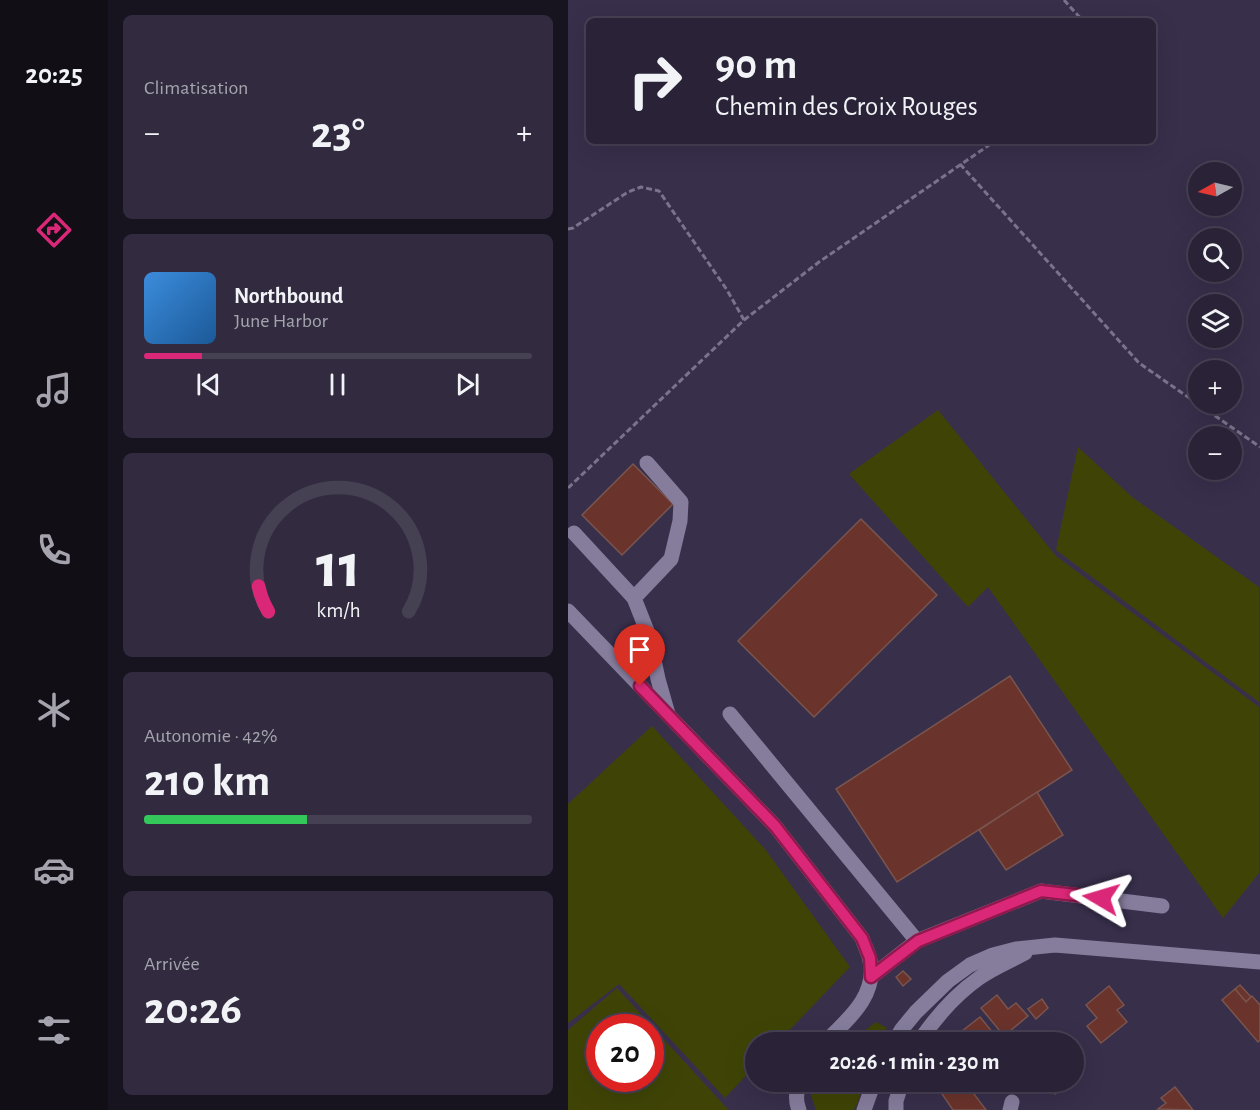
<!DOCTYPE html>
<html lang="fr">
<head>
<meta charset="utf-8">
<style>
  :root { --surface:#2a2338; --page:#322b40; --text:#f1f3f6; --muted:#a5a4ae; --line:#464053; --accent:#db2777 }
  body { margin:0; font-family:"Alegreya Sans",sans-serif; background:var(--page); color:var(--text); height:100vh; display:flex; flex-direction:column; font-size:22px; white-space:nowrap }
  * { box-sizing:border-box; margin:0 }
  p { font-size:20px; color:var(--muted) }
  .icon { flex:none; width:33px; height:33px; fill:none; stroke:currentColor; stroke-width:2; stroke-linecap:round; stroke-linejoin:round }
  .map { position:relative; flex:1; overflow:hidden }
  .panel { display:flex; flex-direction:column; gap:15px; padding:15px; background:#17131f; width:460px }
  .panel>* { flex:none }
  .banner { position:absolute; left:18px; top:18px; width:570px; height:126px; border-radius:9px; box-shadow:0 6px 24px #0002,0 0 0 2px var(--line); background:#2a2338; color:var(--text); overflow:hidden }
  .needle { width:39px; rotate:262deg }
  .fabs { position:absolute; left:620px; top:162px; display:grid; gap:12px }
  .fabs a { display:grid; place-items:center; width:54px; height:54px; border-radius:50%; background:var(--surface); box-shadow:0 6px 24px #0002,0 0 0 2px var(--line); font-size:30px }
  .speed { position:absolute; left:18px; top:1014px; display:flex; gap:12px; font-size:30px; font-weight:700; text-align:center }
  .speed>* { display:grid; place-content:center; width:78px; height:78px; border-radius:50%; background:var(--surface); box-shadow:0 6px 24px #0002,0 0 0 2px var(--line); line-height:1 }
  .speed .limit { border:9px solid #d22; background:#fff; color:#111 }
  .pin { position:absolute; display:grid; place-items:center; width:51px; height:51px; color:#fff; margin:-62px -26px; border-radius:50% 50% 50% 0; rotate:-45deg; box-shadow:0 0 6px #0007 }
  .pin .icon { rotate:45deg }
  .me { position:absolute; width:66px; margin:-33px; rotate:277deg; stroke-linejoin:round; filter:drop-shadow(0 0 4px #0008) }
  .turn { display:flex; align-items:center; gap:21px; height:126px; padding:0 30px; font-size:27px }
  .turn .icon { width:78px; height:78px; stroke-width:2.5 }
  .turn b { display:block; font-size:42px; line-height:51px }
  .big { font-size:45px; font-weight:700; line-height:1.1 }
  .panel .widget { flex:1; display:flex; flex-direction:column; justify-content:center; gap:9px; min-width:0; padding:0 21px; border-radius:9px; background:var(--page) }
  .panel .dial { align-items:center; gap:0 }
  .dial svg { height:156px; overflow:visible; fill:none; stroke:var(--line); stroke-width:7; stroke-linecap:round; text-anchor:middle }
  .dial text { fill:var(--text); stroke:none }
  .song { display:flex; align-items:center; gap:18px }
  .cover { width:72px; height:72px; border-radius:9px; background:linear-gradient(135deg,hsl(210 70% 55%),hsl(210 70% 35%)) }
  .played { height:6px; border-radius:3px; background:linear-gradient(90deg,var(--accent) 15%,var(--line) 15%) }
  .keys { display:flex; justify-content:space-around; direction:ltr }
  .heat { display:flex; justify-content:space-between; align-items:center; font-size:33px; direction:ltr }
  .charge { height:9px; border-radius:4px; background:linear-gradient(90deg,#34c759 42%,var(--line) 0) }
  .trip { position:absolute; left:177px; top:1032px; width:339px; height:60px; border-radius:30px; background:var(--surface); box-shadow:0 6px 24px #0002,0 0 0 2px var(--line); font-weight:700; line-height:60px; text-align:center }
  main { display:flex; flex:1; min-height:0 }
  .dock { display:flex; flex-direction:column; width:108px; justify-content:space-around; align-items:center; background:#110e16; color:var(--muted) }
  .dock .icon { width:42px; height:42px }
  .dock .active { color:var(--accent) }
  .dock b { font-size:27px; color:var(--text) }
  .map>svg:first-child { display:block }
  .green { fill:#3f4406; fill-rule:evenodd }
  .building { fill:#6a332b; stroke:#79554f; stroke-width:1.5 }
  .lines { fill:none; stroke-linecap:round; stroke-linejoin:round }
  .path { stroke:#7a738b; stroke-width:3; stroke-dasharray:6 3; stroke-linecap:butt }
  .minor { stroke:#867d9d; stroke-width:15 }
  .route-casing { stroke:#8e194d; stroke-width:15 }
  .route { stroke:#db2777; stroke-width:10 }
</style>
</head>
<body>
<main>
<nav class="dock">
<b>20:25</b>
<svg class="icon active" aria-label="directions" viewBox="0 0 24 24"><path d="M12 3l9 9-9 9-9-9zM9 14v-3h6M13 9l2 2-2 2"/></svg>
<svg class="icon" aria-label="music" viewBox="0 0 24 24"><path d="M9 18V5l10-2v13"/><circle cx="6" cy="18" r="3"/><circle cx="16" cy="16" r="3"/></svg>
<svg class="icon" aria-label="phone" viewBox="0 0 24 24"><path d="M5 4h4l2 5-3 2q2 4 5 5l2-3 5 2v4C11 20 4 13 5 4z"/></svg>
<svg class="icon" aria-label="climate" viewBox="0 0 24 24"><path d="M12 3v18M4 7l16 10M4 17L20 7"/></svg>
<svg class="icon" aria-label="car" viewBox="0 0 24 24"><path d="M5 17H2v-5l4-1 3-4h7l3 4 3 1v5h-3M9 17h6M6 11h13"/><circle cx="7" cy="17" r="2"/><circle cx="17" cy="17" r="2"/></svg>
<svg class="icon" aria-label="filters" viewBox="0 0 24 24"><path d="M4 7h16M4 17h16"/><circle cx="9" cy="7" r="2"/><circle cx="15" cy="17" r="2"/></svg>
</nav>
<section class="panel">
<div class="widget"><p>Climatisation</p>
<div class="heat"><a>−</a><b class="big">23°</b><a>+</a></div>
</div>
<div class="widget">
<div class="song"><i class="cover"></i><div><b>Northbound</b><p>June Harbor</p></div></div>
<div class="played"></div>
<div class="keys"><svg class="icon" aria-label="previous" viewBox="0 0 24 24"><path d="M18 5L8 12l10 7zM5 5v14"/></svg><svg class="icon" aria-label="pause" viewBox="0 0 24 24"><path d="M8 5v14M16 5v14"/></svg><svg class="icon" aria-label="next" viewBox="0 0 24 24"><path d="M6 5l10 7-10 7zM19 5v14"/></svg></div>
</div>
<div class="widget dial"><svg viewBox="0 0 100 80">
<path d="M14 69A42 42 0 1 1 86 69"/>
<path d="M14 69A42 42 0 0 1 9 56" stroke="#db2777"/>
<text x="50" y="56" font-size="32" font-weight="700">11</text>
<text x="50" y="72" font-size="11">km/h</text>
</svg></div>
<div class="widget"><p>Autonomie · 42%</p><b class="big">210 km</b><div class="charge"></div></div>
<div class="widget"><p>Arrivée</p><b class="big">20:26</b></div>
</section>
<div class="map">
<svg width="692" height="1110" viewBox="0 0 692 1110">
  <rect width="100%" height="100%" fill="#382f4b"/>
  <g class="green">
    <polygon points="370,410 488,556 691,707 691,873 655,918 420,587 400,607 281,474"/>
    <polygon points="510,447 564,497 691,587 691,702 488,550"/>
    <polygon points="84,726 197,849 282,967 210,1042 188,1042 187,1066 157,1098 51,984 0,1023 0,804"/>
    <path d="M 49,988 L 155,1104 L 161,1110 L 0,1110 L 0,1030 ZM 32,1028 L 82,1028 L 82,1078 L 32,1078 Z"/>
    <polygon points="308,1022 319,1028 309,1042 282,1042"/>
    <polygon points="248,1082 296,1082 290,1102 286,1110 248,1110 243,1095"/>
  </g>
  <g class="building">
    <polygon points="65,464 105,504 54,555 14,515"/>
    <polygon points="293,519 369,595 246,717 170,641"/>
    <polygon points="442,676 504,770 329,882 268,789"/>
    <polygon points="469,792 495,835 438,870 411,830"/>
    <polygon points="335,971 343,979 335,986 328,977"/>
    <polygon points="672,985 683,997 678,1002 667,989"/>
    <polygon points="541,986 556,1005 549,1010 559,1022 533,1043 519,1026 529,1018 518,1005"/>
    <polygon points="667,989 678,1002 684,996 692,1005 692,1040 690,1042 654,1000"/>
    <polygon points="429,995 440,1009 448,1003 460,1016 436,1036 413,1008"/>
    <polygon points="474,999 480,1008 468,1019 460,1009"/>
    <polygon points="412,1017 426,1034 415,1042 380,1042"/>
    <polygon points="385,1082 397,1082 418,1110 385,1110 372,1091"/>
    <polygon points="473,1082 502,1082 487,1094 480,1086 478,1088"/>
    <polygon points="607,1087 625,1110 590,1109 598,1103 593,1098"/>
  </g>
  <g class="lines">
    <g class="path">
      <polyline points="496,0 515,21"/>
      <polyline points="392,164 571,363 692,447"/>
      <polyline points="0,229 5,228 60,192 73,187 91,191 159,290 176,320 0,488"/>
      <polyline points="176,320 251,262 427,141"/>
    </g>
    <g class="minor">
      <polyline points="79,463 113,502 112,521 103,559 66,598 81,636 90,679 100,714"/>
      <polyline points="6,533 66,598"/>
      <path d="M 0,611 L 207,826 L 294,938 C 296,944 299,950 301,956 C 312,993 281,1019 257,1042"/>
      <polyline points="162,714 349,941"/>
      <polyline points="303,977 349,941 473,891 594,906"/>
      <polyline points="326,1042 334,1029 348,1012 380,981 402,965 425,955 448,949 487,945 692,962"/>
      <path d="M 351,1042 C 367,1018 387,995 411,978 C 425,968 442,961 457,953"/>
      <path d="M 231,1110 C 227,1100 228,1091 232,1082"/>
      <polyline points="296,1110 306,1082"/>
      <polyline points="328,1110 328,1101 334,1082"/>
      <polyline points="442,1110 444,1102"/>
    </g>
  </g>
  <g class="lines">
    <g class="route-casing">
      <polyline id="route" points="72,686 207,826 294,938 302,958 303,977 350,941 473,891 533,898"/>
    </g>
    <use href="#route" class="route"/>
  </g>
</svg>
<div class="fabs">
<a><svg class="needle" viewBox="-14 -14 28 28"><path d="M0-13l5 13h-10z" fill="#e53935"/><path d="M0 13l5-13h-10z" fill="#a5a4ae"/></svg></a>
<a><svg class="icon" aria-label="search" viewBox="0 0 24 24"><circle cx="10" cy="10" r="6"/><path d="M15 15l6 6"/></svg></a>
<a><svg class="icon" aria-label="layers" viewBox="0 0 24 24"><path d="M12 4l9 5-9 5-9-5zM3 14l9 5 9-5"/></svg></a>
<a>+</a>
<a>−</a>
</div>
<div class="speed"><div class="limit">20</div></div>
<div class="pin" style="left:72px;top:686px;background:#d93025"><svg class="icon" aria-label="arrive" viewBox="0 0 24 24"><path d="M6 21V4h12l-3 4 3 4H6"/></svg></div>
<svg class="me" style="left:533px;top:898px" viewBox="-20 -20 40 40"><path d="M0-17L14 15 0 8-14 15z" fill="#db2777" stroke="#fff" stroke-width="4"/></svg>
<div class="trip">20:26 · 1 min · 230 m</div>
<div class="banner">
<div class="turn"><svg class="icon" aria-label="right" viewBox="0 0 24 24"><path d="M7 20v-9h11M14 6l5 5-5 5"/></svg><div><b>90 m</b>Chemin des Croix Rouges</div></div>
</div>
</div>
</main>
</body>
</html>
